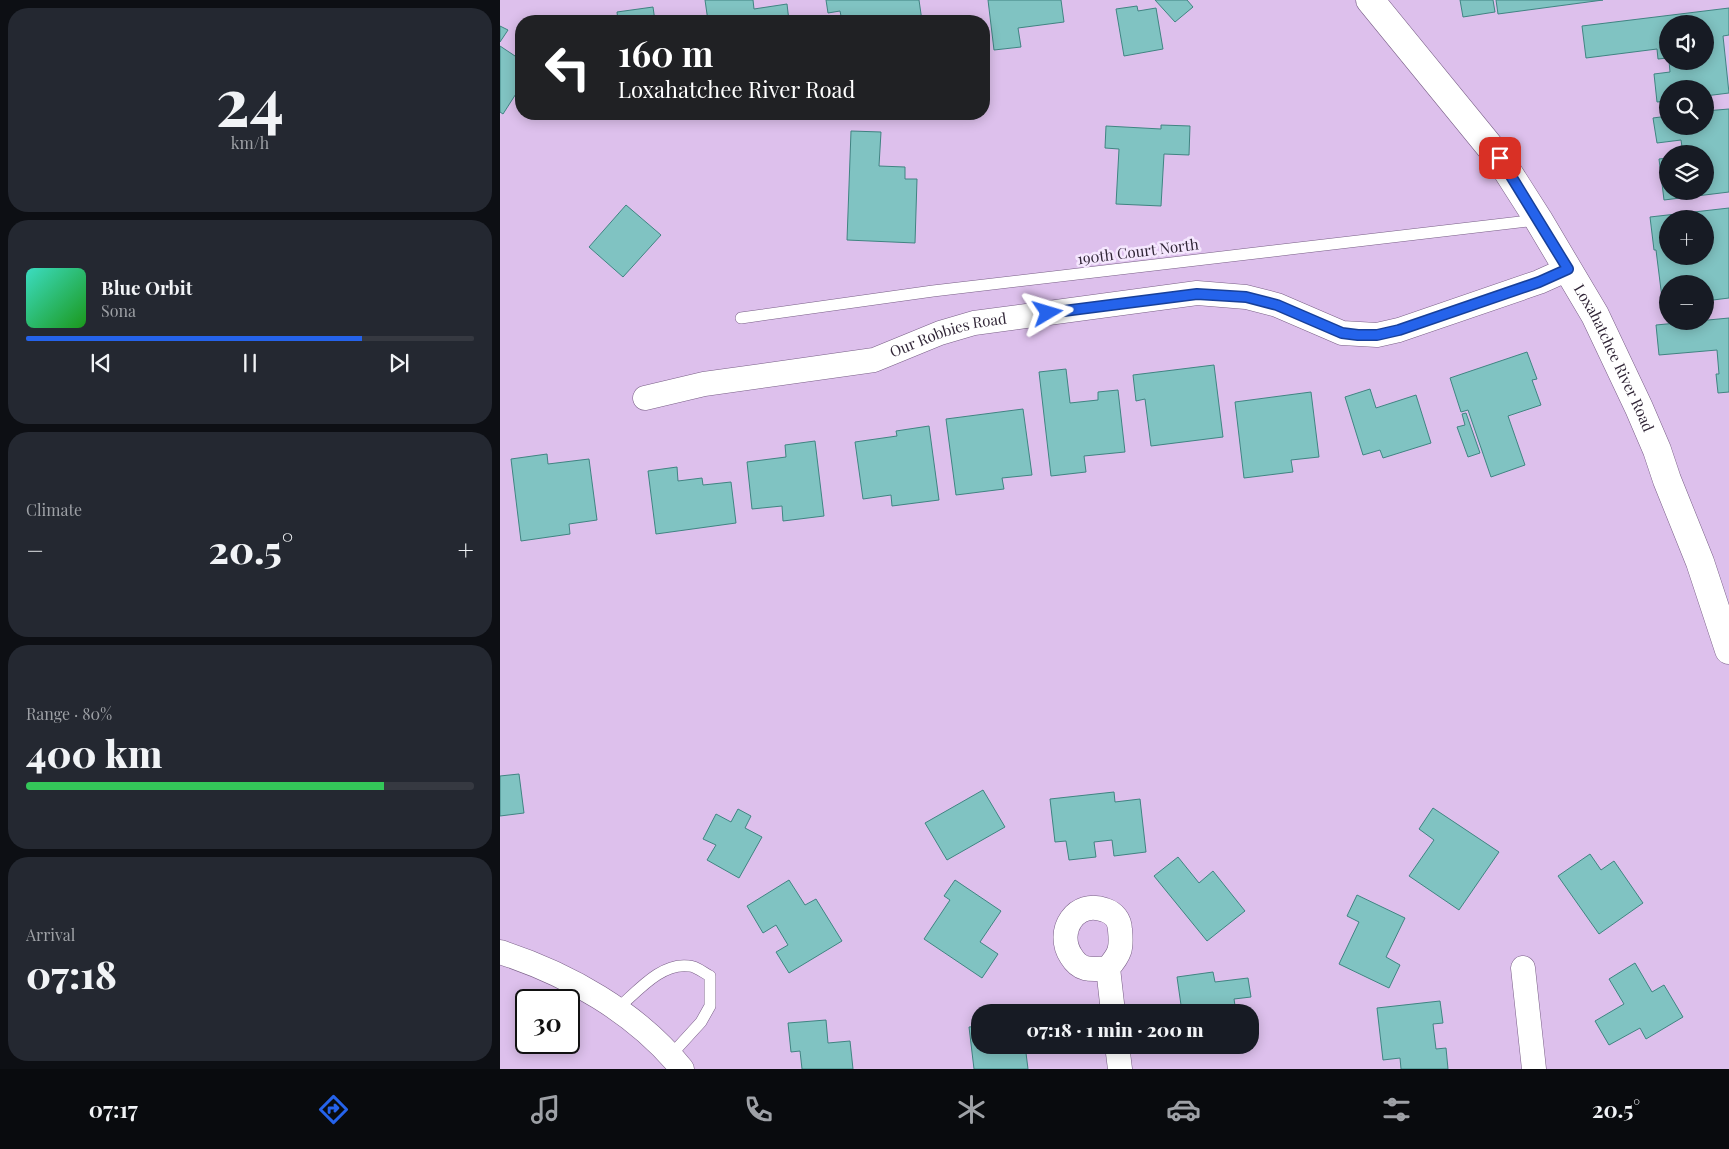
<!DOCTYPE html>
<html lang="en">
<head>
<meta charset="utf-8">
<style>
  :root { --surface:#171b24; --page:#242831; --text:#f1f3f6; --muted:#9ea1a6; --line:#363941; --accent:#2563eb }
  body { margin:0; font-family:"Playfair Display",serif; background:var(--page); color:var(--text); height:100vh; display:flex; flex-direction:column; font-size:19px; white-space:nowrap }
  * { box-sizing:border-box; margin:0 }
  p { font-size:16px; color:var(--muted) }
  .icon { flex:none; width:28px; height:28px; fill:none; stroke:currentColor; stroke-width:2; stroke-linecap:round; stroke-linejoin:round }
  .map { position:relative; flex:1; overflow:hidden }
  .sheet { display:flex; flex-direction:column; gap:8px; padding:8px; background:#0d0f14; width:500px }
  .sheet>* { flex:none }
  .top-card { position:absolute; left:15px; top:15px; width:475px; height:105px; border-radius:20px; box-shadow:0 2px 12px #0003; background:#202124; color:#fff; overflow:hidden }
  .tools { position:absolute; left:1159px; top:15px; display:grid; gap:10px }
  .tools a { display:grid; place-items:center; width:55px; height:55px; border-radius:50%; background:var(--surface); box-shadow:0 2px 12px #0003; font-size:25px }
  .speed { position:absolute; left:15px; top:989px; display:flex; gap:10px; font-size:25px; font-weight:700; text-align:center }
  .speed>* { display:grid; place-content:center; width:65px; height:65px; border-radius:50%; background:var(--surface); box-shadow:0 2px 12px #0003; line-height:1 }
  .speed .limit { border:2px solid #111; border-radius:8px; background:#fff; color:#111 }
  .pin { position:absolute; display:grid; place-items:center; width:42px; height:42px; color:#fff; margin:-21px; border-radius:10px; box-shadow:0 2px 8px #0006 }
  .me { position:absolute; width:55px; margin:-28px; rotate:83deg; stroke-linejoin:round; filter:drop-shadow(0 0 4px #0008) }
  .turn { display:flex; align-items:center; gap:18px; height:105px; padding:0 20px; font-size:22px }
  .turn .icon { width:65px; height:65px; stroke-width:2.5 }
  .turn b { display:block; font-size:35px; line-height:42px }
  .big { font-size:38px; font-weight:800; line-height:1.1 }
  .sheet .tile { flex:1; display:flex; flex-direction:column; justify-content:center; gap:8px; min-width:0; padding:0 18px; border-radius:20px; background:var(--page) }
  .sheet .dial { align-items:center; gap:0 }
  .dial b { font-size:65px; line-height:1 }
  .song { display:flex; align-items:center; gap:15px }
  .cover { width:60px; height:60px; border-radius:8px; background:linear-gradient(135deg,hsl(170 70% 55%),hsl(120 70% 35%)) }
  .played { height:5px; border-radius:2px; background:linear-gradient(90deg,var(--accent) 75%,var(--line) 75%) }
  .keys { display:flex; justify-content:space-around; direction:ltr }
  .heat { display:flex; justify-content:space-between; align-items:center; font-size:28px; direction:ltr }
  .charge { height:8px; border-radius:4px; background:linear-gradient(90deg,#34c759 80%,var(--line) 0) }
  .trip { position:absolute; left:471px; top:1004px; width:288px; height:50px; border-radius:20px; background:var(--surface); box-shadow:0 2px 12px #0003; font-weight:800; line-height:50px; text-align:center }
  .menu { display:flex; height:80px; justify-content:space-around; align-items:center; background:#090b0e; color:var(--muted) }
  .menu .icon { width:35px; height:35px }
  .menu .on { color:var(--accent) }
  .menu b { font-size:22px; color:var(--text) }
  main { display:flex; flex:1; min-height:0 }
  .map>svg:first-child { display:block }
  .building { fill:#80c3c2; stroke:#408482; fill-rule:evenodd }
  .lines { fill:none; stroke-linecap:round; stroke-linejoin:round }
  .service-casing { stroke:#785e86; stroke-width:12 }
  .minor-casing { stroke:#785e86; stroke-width:25 }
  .tertiary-casing { stroke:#785e86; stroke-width:29 }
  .service { stroke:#fff; stroke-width:11 }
  .minor { stroke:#fff; stroke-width:24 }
  .tertiary { stroke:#fff; stroke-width:28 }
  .route-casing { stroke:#184099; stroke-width:12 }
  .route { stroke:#2563eb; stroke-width:9 }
  .labels { text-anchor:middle; stroke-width:5; stroke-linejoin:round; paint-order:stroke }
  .street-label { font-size:15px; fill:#312637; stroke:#f5e7fe }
</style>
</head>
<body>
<main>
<section class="sheet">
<div class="tile dial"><b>24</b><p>km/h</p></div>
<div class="tile">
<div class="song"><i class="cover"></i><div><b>Blue Orbit</b><p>Sona</p></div></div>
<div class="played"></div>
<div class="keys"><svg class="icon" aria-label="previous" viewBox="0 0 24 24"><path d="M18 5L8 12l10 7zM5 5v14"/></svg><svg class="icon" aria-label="pause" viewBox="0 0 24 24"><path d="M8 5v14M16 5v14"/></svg><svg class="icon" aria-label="next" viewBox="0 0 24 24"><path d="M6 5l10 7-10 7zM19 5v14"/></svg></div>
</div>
<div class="tile"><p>Climate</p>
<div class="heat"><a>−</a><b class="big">20.5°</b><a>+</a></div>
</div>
<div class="tile"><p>Range · 80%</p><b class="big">400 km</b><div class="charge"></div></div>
<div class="tile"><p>Arrival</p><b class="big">07:18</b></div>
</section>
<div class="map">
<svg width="1229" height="1069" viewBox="0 0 1229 1069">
  <rect width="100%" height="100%" fill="#ddc0ec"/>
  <g class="building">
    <polygon points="205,0 253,0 254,9 287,4 289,21 208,21"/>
    <polygon points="326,0 419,0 422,21 342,21 340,11 328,13"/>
    <polygon points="488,0 561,0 564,22 518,28 521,47 494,50"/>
    <polygon points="655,0 687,0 693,7 675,22"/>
    <polygon points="960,0 993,0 995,12 963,17"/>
    <polygon points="996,0 1103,0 998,14"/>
    <polygon points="637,6 638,11 656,8 663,49 624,56 616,9"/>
    <polygon points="153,7 155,21 118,21 117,12"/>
    <polygon points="1229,8 1229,35 1223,36 1229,93 1205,96 1205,89 1168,89 1168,101 1157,102 1154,74 1170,72 1169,61 1205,61 1205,24 1168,24 1168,58 1158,59 1157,49 1086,58 1082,26"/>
    <polygon points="0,26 8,30 0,42"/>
    <polygon points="0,46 21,60 21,86 3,114 0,112"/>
    <polygon points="1229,109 1229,192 1164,200 1159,159 1168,158 1168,191 1205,191 1205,154 1183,154 1181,140 1157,143 1153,118 1168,116 1168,126 1205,126 1205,111"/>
    <polygon points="661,125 690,126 689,155 664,154 661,206 616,204 619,149 605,148 606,126 661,129"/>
    <polygon points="351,131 381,132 379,166 405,167 405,179 417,179 415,243 347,240"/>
    <polygon points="126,205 161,235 123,277 89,247"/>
    <path d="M 1229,208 L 1229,298 L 1205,301 L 1205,284 L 1168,284 L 1168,305 L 1163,306 L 1156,250 L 1154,250 L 1150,217 ZM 1168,219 L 1205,219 L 1205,256 L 1168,256 Z"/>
    <polygon points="1229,318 1229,392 1218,393 1216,374 1219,374 1217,350 1159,355 1156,325"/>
    <polygon points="1027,352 1037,379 1032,380 1041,405 1008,416 1025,465 991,477 968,410 961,412 950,378"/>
    <polygon points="714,365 723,437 651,446 645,399 636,401 633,375"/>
    <polygon points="566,369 570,403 598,400 598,392 618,390 625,452 584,456 586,472 551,476 539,372"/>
    <polygon points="870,389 876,408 916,395 931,443 883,458 880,450 863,455 845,397"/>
    <polygon points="811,392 819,457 791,460 793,472 744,478 735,402"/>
    <polygon points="523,409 532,475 502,478 504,489 456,495 446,419"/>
    <polygon points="966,413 980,453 968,457 957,427 965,425 962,414"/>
    <polygon points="429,426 439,500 392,506 391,495 363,499 355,442 397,436 396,431"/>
    <polygon points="315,441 324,516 283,521 282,506 252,509 247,462 286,457 285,445"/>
    <polygon points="47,454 48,464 89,459 97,520 69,524 70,534 21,541 11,459"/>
    <polygon points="177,467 178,481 202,478 203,485 231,482 236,523 156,534 148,471"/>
    <polygon points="19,774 24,813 0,816 0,776"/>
    <polygon points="483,790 505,827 447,860 425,823"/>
    <polygon points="614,792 615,802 640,799 646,852 614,856 612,840 594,842 596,857 569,860 566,841 555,842 550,799"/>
    <polygon points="933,808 999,852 959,910 909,876 934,840 919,829"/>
    <polygon points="238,809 251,816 245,828 262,837 239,878 207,860 216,845 203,839 216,814 231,822"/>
    <polygon points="1090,854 1101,870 1114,861 1143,903 1099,934 1058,876"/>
    <polygon points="678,857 699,883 713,871 745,911 707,941 654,876"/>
    <polygon points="289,880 305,905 316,899 342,941 289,973 276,952 288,945 276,925 263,933 247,906"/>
    <polygon points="455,880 501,911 480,942 498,954 482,978 424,939 450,900 444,896"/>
    <polygon points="857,895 905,918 886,957 900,965 889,988 839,964 859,922 847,916"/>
    <polygon points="1135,963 1152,992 1164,985 1183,1017 1146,1039 1140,1028 1109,1045 1095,1021 1124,1004 1109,979"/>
    <polygon points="713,972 715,982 748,978 751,997 734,999 736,1012 682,1012 677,977"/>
    <polygon points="940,1001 943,1023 933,1024 936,1049 946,1048 948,1069 901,1069 900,1058 883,1060 877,1008"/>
    <polygon points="542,1009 542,1012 515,1012"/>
    <polygon points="326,1020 328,1043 350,1041 353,1069 302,1069 300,1051 291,1052 288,1023"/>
    <polygon points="480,1026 480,1045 525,1045 528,1069 474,1069 469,1027"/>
  </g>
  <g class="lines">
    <g class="service-casing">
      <g id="service">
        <polyline points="241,318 433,291 1037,220"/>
        <path d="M 117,1009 C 137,992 161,962 189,966 C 196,966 204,973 210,976 L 210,1006 L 201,1022 L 170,1056"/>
      </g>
    </g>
    <g class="minor-casing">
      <g id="minor">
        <path id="s1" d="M 145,398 L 204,384 L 374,360 L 440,333 L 474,323 L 697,293 L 746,297 L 777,305 L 842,333 L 877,335 L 899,330 L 1039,282 L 1068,269"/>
        <path d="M 0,952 C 68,974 136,1012 182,1069"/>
        <path d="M 608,968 C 600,969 593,970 585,968 C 578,966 574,961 571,956 C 555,931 576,899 605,910 C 614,913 620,920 620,930 C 622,949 620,954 608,968 L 613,1012"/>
        <polyline points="1023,968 1034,1069"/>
        <polyline points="617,1045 620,1069"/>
      </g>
    </g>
    <g class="tertiary-casing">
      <g id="tertiary">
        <path id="s2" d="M 870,0 L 999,158 L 1038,219 L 1095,315 L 1139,408 L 1157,450 L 1167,480 L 1200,562 L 1229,650"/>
      </g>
    </g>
    <use href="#service" class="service"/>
    <use href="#minor" class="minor"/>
    <use href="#tertiary" class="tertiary"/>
  </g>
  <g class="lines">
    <g class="route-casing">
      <polyline id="route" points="548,313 697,294 746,297 777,305 842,333 858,335 877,335 899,330 1039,282 1068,269 1000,158"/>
    </g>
    <use href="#route" class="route"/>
  </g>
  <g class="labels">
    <g class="street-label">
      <text transform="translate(638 252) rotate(-7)" y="5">190th Court North</text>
      <text dy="5" stroke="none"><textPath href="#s1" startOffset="311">Our Robbies Road</textPath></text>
      <text dy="5" stroke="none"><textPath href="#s2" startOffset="435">Loxahatchee River Road</textPath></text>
    </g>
  </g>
</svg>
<div class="tools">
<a><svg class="icon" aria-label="sound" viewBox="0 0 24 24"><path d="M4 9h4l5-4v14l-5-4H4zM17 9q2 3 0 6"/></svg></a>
<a><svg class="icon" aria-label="search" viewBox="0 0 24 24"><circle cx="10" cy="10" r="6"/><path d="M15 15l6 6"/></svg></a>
<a><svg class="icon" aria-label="layers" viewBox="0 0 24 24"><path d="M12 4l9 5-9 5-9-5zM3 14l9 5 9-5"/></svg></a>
<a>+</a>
<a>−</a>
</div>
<div class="speed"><div class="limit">30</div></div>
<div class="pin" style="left:1000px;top:158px;background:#d93025"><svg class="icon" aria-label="arrive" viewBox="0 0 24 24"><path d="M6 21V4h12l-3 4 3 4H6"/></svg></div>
<svg class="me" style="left:548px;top:313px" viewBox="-20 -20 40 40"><path d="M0-17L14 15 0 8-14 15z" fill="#2563eb" stroke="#fff" stroke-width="4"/></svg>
<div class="trip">07:18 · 1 min · 200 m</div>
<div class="top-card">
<div class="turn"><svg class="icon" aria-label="left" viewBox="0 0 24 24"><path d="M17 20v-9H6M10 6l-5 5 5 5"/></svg><div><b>160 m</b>Loxahatchee River Road</div></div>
</div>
</div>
</main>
<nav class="menu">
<b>07:17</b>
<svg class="icon on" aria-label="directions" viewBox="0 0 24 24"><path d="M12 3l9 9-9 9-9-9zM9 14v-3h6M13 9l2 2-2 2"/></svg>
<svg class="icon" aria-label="music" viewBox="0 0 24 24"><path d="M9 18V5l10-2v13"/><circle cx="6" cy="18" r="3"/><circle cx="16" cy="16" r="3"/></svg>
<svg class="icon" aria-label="phone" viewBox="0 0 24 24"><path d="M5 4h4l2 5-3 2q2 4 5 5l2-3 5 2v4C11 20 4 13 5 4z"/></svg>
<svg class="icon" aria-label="climate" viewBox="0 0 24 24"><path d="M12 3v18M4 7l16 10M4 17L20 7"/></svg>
<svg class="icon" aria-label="car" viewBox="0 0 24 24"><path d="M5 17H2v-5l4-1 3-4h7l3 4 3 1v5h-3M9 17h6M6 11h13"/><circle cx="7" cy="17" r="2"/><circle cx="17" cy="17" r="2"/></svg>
<svg class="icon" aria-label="filters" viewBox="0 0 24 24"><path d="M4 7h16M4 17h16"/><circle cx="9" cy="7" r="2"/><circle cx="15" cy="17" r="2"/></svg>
<b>20.5°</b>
</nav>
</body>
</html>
